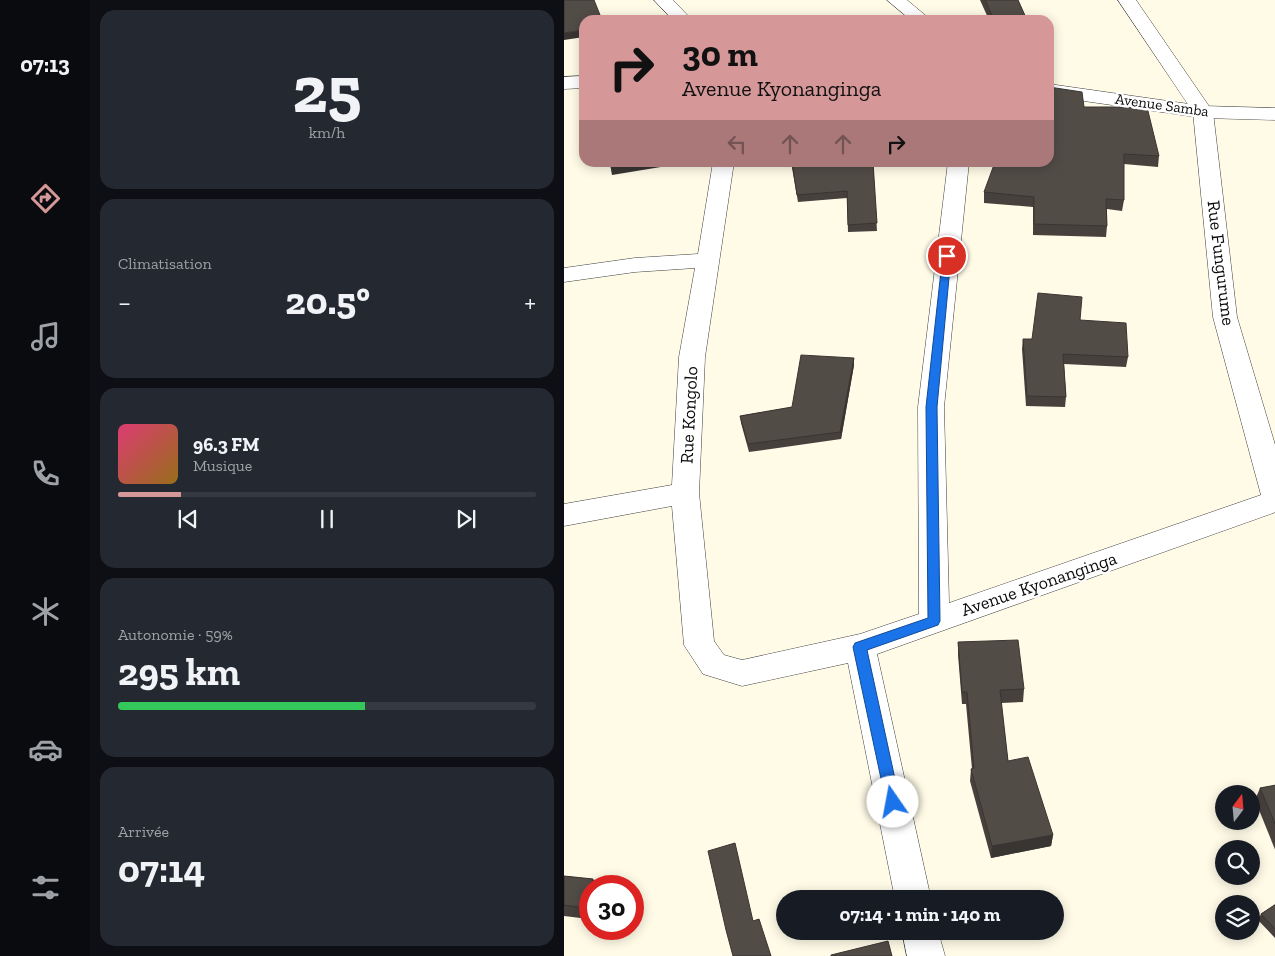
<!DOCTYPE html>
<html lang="fr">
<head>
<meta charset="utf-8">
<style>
  :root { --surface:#171b24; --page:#242831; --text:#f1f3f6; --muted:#9ea1a6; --line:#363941; --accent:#d69799 }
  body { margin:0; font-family:"Zilla Slab",serif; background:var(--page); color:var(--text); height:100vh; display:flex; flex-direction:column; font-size:19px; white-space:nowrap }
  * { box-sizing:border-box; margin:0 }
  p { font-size:16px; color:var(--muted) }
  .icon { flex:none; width:28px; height:28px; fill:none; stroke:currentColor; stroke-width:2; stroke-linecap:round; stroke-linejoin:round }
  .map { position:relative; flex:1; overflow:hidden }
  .panel { display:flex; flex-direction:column; gap:10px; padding:10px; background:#0d0f14; width:474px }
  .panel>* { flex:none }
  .top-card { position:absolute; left:15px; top:15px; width:475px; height:152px; border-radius:15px; box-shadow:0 2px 12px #0003; background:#d69799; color:#111; overflow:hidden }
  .needle { width:32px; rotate:16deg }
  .controls { position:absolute; left:651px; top:785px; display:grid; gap:10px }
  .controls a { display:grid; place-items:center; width:45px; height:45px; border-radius:50%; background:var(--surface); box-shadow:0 2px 12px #0003; font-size:25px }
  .speed { position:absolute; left:15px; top:875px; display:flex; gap:10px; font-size:25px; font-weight:700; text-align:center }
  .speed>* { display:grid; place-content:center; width:65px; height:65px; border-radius:50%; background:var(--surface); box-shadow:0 2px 12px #0003; line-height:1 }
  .speed .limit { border:8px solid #d22; background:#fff; color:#111 }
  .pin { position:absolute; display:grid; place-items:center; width:42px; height:42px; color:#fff; margin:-21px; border:2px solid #fff; border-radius:50%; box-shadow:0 1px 5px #0007 }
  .me { position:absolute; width:55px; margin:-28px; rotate:348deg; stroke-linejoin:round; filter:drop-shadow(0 0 4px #0008) }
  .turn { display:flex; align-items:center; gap:18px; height:105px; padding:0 20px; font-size:22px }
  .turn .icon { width:65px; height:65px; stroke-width:2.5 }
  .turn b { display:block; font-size:35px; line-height:42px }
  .lanes { display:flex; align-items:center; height:48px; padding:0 20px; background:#0003; justify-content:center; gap:25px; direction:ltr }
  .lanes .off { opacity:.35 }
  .big { font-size:38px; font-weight:700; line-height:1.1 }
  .panel .tile { flex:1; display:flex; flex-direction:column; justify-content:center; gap:8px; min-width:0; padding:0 18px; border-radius:15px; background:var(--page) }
  .panel .dial { align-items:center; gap:0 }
  .dial b { font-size:65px; line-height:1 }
  .song { display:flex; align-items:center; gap:15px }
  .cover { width:60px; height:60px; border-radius:8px; background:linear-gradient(135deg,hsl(340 70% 55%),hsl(40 70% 35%)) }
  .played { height:5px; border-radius:2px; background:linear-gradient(90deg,var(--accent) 15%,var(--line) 15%) }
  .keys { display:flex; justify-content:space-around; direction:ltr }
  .heat { display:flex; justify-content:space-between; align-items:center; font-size:28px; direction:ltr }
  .charge { height:8px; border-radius:4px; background:linear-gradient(90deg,#34c759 59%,var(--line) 0) }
  .trip { position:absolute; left:212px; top:890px; width:288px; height:50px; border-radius:25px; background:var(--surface); box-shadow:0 2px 12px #0003; font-weight:700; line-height:50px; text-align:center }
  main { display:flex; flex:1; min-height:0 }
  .tabs { display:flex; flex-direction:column; width:90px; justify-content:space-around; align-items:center; background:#090b0e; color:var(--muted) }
  .tabs .icon { width:35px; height:35px }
  .tabs .on { color:var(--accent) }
  .tabs b { font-size:22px; color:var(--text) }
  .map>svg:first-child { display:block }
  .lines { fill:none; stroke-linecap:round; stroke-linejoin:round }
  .minor-casing { stroke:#3d3d3d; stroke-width:1 }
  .tertiary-casing { stroke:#3d3d3d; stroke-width:1 }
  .minor { fill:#fff; fill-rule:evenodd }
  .tertiary { fill:#fff; fill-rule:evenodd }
  .wall { fill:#47413d }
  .shaded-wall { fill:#393532 }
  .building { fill:#524c47; stroke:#393532 }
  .route { fill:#1a73e8; stroke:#114b97 }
  .labels { text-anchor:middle; stroke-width:5; stroke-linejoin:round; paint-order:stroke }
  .far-street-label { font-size:15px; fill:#0a0a0a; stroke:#fff }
  .street-label { font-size:18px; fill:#0a0a0a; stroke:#fff }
</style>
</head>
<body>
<main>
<nav class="tabs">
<b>07:13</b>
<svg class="icon on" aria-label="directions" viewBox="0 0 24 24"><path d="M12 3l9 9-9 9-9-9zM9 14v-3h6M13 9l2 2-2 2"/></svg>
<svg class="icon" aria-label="music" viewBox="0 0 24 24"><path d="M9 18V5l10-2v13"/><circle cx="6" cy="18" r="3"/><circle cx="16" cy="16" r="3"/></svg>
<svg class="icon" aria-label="phone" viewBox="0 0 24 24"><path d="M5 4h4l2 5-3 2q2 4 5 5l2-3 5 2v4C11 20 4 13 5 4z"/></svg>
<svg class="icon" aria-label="climate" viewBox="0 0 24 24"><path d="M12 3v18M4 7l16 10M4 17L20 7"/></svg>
<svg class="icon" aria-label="car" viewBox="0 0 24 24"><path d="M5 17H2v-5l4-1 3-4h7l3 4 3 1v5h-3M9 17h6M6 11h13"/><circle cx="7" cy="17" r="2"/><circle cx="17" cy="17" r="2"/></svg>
<svg class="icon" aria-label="filters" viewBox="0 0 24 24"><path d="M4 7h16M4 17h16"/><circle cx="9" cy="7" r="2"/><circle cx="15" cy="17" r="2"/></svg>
</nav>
<section class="panel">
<div class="tile dial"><b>25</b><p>km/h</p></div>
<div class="tile"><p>Climatisation</p>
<div class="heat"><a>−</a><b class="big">20.5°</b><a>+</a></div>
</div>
<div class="tile">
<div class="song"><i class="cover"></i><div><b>96.3 FM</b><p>Musique</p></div></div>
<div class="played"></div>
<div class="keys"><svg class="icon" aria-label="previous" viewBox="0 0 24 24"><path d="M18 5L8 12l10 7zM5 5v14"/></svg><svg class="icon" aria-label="pause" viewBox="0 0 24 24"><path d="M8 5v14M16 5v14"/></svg><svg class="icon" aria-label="next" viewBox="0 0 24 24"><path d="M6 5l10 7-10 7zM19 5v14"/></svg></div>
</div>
<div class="tile"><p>Autonomie · 59%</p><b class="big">295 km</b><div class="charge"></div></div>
<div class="tile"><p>Arrivée</p><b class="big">07:14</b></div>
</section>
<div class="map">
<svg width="712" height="956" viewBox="0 0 712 956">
  <rect width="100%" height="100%" fill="#fffbe7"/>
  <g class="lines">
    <g class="minor-casing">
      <g id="minor">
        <polygon points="90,0 109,0 128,20 109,20"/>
        <polygon points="323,0 343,0 367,20 347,20"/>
        <polygon points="554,0 572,0 649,112 673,317 712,448 712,512 313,654 367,899 331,899 284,663 178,686 139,674 120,645 108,506 0,526 0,504 108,485 115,357 131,268 71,272 0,282 0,268 71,258 134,254 149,162 170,162 141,357 135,493 150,641 160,655 178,660 296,634 355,614 354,407 384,162 405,162 380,407 385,603 697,495 649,317 629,112"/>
        <polygon points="338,931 374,931 381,956 343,956"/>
      </g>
    </g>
    <g class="tertiary-casing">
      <g id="tertiary">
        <polygon points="20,76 20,88 0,89 0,77"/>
        <polygon points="485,84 639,106 712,108 712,120 639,118 485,96"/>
      </g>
    </g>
    <use href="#minor" class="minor"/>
    <use href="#tertiary" class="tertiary"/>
  </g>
  <g class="wall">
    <polygon points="416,0 454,0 463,20 425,20"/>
    <polygon points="520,107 595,156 594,167 560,164 560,200 558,211 543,209 543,226 542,237 469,235 469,207 420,203 420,192"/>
    <polygon points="227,162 309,162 313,231 284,232 283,198 234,202"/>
    <polygon points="516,320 564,357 562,367 500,364 502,397 501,407 462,406 458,349 459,339 468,339"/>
    <polygon points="290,358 290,365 277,439 185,452 177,423 176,416 228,407"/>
    <polygon points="394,642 460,689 459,702 437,703 444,761 489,835 487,846 427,858 406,781 407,769 408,769 402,704 398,704 394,655"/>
    <polygon points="712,785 712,852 691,800 696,788"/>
    <polygon points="0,876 29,879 32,886 26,886 26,916 25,919 0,916"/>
    <polygon points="712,904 712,939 694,920 697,914"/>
  </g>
  <g class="shaded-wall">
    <polygon points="20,30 20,37 0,40 0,33"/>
    <polygon points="488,72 487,82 485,83 485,73"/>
    <polygon points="55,162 108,162 109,165 48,175 46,164"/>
    <polygon points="290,358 290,365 277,439 276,432"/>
    <polygon points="489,835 487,846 427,858 428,846"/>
    <polygon points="29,879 32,886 27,886"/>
    <polygon points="26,888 26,916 25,919 20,908"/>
  </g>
  <g class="building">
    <polygon points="0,0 30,0 38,20 20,20 20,30 0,33"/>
    <polygon points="421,0 454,0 463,20 430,20"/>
    <polygon points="485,66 488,72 485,73"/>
    <polygon points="485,87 518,92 520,107 583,107 595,156 560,154 560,200 542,199 543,226 470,224 470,197 420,192 431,162 485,162"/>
    <polygon points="45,162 55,162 46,164"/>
    <polygon points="228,162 309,162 313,223 284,225 283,191 233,195"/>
    <polygon points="474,293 518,297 516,320 562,323 564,357 499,354 502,397 463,396 459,339 468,339"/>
    <polygon points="237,355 290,358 276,432 184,444 176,416 228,407"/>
    <polygon points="454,640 460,689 436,690 444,761 464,757 489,835 428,846 407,769 410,768 403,692 398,692 394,642"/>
    <polygon points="712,785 712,826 696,788"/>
    <polygon points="171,843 189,921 195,919 207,956 169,956 162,930 144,851"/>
    <polygon points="0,876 29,879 20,908 0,905"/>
    <polygon points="712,904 712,930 697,914"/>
    <polygon points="324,941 328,956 267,956 267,955"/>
  </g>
  <polygon class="route" points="379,253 387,256 373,407 376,621 374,625 303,650 336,802 334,806 329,808 324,806 322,802 289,647 291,643 364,618 362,407"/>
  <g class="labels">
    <g class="far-street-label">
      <text transform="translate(598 105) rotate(8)" y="5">Avenue Samba</text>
    </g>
    <g class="street-label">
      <text transform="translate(657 263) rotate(83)" y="6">Rue Fungurume</text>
      <text transform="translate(125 415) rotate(-87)" y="6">Rue Kongolo</text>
      <text transform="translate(475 584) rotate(-19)" y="6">Avenue Kyonanginga</text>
    </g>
  </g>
</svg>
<div class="controls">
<a><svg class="needle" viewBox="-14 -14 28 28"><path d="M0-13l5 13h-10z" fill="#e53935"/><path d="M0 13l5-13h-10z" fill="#9ea1a6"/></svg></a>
<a><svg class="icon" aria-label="search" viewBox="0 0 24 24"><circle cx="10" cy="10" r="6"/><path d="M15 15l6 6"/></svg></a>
<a><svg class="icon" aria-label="layers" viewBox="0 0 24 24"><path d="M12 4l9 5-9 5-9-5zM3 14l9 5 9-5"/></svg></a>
</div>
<div class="speed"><div class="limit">30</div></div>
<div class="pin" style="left:383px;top:256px;background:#d93025"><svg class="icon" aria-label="arrive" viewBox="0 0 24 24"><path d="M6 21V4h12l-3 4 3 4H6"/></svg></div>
<svg class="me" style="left:329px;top:802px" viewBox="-20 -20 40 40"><circle r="19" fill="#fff"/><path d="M0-13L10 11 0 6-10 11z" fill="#1a73e8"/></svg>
<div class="trip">07:14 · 1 min · 140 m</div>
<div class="top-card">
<div class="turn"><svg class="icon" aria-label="right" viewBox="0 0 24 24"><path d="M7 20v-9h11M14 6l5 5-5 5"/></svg><div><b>30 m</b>Avenue Kyonanginga</div></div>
<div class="lanes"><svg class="icon off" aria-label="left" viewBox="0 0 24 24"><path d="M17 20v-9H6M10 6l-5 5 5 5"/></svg><svg class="icon off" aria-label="ahead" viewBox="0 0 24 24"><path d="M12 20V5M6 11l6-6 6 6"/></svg><svg class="icon off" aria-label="ahead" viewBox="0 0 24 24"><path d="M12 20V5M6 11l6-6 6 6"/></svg><svg class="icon" aria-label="right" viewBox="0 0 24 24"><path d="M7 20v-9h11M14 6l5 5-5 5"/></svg></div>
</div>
</div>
</main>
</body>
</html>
